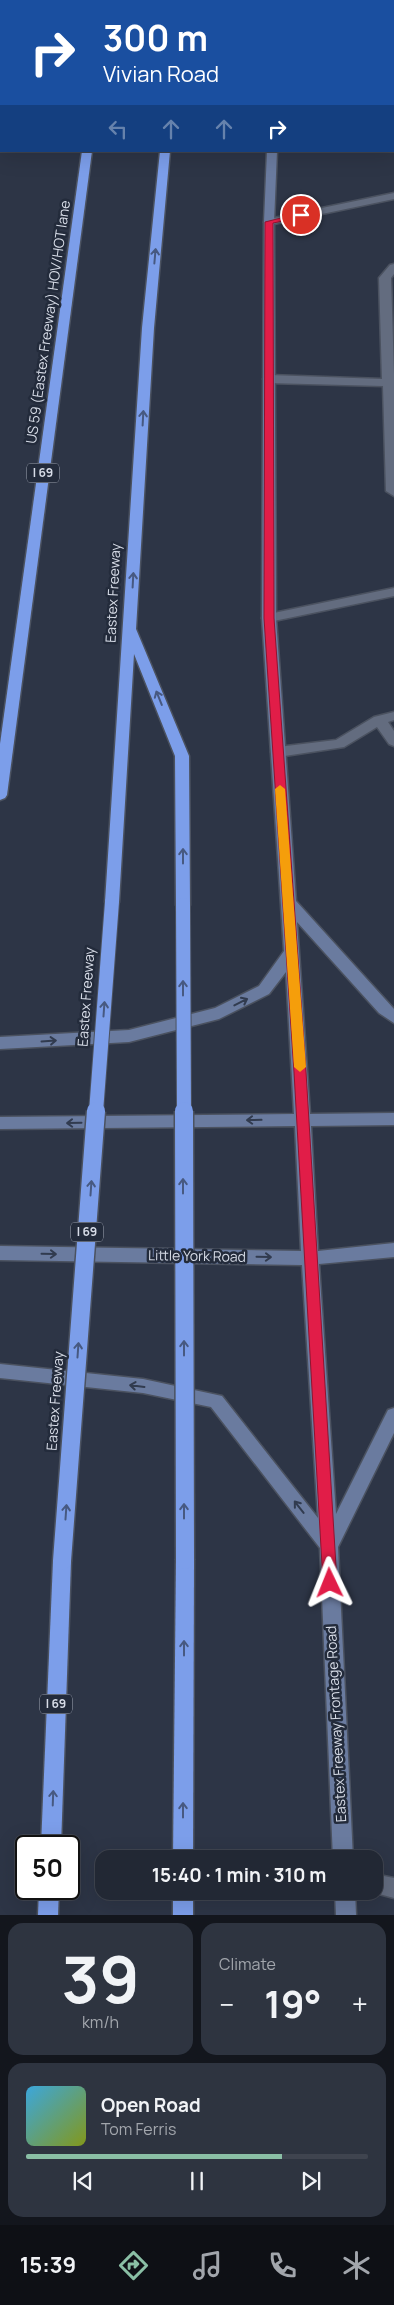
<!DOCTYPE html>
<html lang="en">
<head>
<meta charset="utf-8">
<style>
  :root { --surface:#222834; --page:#2e3440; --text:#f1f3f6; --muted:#a2a6ac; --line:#3f444f; --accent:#8abfa5 }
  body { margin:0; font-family:Manrope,sans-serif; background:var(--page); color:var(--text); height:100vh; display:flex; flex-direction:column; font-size:19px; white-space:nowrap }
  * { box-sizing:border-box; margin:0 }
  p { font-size:16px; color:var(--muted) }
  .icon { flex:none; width:28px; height:28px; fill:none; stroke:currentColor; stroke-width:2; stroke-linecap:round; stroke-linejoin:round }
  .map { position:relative; height:1915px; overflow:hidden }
  .details { display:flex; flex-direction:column; gap:8px; padding:8px; background:#13161d; flex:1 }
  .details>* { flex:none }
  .hud { position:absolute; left:0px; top:0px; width:395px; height:152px; box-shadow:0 5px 20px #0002,0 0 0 1px var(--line); background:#1a4fa0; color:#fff; overflow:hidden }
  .speed { position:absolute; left:15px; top:1835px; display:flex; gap:10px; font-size:25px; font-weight:700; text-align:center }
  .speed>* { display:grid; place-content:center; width:65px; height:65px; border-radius:50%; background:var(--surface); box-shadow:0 5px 20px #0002,0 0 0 1px var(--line); line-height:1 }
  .speed .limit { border:2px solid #111; border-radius:8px; background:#fff; color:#111 }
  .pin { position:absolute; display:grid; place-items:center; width:42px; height:42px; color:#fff; margin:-21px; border:2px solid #fff; border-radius:50%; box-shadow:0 1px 5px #0007 }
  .me { position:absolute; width:55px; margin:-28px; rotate:358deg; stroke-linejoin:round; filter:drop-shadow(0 0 4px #0008) }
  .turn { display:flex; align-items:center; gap:18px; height:105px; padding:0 20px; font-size:22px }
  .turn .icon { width:65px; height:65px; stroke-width:2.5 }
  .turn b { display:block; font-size:35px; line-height:42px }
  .lanes { display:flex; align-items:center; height:48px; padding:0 20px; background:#0003; justify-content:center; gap:25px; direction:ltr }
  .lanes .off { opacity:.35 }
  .big { font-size:38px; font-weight:700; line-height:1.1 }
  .details .card { flex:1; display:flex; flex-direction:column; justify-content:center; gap:8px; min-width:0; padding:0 18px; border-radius:15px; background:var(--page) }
  .details .dial { align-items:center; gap:0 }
  .dial b { font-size:65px; line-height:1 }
  .song { display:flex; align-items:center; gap:15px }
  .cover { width:60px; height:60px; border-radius:8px; background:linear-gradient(135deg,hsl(200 70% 55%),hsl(70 70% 35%)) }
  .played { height:5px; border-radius:2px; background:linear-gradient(90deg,var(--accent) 75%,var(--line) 75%) }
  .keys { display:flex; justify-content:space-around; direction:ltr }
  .heat { display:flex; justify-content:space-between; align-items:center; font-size:28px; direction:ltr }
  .details .tiles { flex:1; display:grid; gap:8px; grid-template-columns:1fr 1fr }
  .card:last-child { grid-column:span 2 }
  .trip { position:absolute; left:95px; top:1850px; width:288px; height:50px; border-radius:15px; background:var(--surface); box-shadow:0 5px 20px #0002,0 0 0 1px var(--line); font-weight:700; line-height:50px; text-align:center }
  .menu { display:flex; height:80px; justify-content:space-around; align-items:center; background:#0e1015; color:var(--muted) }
  .menu .icon { width:35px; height:35px }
  .menu .current { color:var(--accent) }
  .menu b { font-size:22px; color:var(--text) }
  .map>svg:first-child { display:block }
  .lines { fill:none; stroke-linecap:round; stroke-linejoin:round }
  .lane-casing { stroke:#4b5260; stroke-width:3 }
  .street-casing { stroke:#4b5260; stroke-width:3 }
  .secondary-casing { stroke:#4b5260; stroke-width:3 }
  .highway-casing { stroke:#4b5260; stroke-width:3 }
  .lane { fill:#636c7f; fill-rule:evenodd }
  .street { fill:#636c7f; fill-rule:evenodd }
  .secondary { fill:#6a7b9f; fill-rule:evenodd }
  .highway { fill:#7c9eea; fill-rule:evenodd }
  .highway-bridge-far1-casing { stroke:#4b5260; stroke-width:16; stroke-linecap:butt }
  .highway-bridge-casing { stroke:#4b5260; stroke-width:21; stroke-linecap:butt }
  .highway-bridge-far1 { stroke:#7c9eea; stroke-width:14 }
  .highway-bridge { stroke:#7c9eea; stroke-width:18 }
  .oneway { stroke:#475981 }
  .oneway2 { stroke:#313b4f }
  .route { fill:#e11d48; stroke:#92132f }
  .slow { fill:#f59e0b }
  .labels { text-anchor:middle; stroke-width:5; stroke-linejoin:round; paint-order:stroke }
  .shield { fill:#232b3b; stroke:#a1a7b3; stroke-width:1 }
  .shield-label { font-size:12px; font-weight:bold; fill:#d7dce7 }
  .street-label { font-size:14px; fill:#d7dce7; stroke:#232b3b }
</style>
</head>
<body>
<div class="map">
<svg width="394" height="1915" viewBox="0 0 394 1915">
  <rect width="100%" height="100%" fill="#2d3546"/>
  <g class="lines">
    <g class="lane-casing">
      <g id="lane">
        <polygon points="394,264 394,274 391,278 394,374 394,496 386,491 383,386 269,383 263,379 269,375 382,379 379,278 390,265"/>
        <polygon points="394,712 394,720 388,722 394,731 394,746 389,744 377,727 344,747 278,757 271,752 278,747 336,740 374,717"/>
        <polygon points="374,1874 394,1878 394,1898 368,1891 374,1891"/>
      </g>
    </g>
    <g class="street-casing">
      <g id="street">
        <polygon points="394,193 394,199 269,225 264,222 269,219"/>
        <polygon points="394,588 394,596 269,622 262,618 269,614"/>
      </g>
    </g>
    <g class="secondary-casing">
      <g id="secondary">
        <rect x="274" y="0" width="10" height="1"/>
        <polygon points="267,151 277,151 274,222 276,618 296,901 394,1009 394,1023 379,1013 297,922 310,1114 394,1113 394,1125 311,1126 318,1251 394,1243 394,1257 319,1264 336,1514 388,1410 394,1408 394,1433 338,1547 353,1859 333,1859 320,1548 211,1407 143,1393 0,1378 0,1364 143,1379 222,1396 318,1518 302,1265 0,1260 0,1246 301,1251 295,1126 0,1129 0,1117 294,1114 286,972 269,994 219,1019 129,1042 0,1049 0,1037 129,1030 215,1008 259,986 284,951 262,618 264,222"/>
        <polygon points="335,1891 355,1891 356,1915 336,1915"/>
      </g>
    </g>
    <g class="highway-casing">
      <g id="highway">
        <rect x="96" y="0" width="10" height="1"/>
        <rect x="169" y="0" width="10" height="1"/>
        <rect x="261" y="0" width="10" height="1"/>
        <polygon points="82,151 92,151 7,795 5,798 0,800 0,744"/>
        <polygon points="160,151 170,151 154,328 136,629 189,756 190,905 188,909 178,909 176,905 175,756 134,654 119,902 117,906 107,906 105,902 142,328"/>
        <polygon points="185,1552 192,1554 194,1560 193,1859 173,1859 176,1560 178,1554"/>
        <polygon points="62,1553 69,1555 71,1561 61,1846 41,1846 53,1561 55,1555"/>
        <polygon points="39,1889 59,1889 58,1915 38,1915"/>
        <rect x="173" y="1891" width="20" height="24"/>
      </g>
    </g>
    <use href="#lane" class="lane"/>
    <use href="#street" class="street"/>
    <use href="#secondary" class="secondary"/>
    <use href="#highway" class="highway"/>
    <g class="highway-bridge-far1-casing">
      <g id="highway-bridge-far1">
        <polyline points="183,905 184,1112"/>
        <polyline points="96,1112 112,902"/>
      </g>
    </g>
    <g class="highway-bridge-casing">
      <g id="highway-bridge">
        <polyline points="184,1111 185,1560"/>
        <polyline points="62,1561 96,1111"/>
      </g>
    </g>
    <use href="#highway-bridge-far1" class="highway-bridge-far1"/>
    <use href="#highway-bridge" class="highway-bridge"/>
  </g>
  <defs><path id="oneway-shaft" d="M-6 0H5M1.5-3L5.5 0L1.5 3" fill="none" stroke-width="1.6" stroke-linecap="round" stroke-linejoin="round" transform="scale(1.25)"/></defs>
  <g class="oneway">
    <use href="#oneway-shaft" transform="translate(155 256) rotate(-85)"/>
    <use href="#oneway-shaft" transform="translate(143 418) rotate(-87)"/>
    <use href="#oneway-shaft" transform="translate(133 580) rotate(-87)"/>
    <use href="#oneway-shaft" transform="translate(159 698) rotate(-112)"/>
    <use href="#oneway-shaft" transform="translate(183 856) rotate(-90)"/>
    <use href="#oneway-shaft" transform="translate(183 988) rotate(-90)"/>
    <use href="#oneway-shaft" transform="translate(104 1009) rotate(-86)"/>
    <use href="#oneway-shaft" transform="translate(183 1186) rotate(-90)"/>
    <use href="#oneway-shaft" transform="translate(91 1188) rotate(-86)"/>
    <use href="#oneway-shaft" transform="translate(184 1348) rotate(-90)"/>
    <use href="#oneway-shaft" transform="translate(78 1350) rotate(-86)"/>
    <use href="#oneway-shaft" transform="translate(184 1511) rotate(-90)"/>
    <use href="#oneway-shaft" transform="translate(66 1512) rotate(-86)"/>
    <use href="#oneway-shaft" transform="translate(184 1648) rotate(-90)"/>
    <use href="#oneway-shaft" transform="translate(53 1798) rotate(-88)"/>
    <use href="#oneway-shaft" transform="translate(183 1810) rotate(-90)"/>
  </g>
  <g class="oneway2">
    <use href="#oneway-shaft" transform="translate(241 1002) rotate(-27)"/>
    <use href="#oneway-shaft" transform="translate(49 1041) rotate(-4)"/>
    <use href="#oneway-shaft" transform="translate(254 1120) rotate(179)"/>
    <use href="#oneway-shaft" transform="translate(74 1123) rotate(179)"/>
    <use href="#oneway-shaft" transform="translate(49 1254) rotate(1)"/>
    <use href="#oneway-shaft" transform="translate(264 1257) rotate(1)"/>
    <use href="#oneway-shaft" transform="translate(137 1386) rotate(-173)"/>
    <use href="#oneway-shaft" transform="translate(299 1507) rotate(-128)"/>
  </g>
  <polygon class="route" points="301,213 304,214 304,217 273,223 274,618 306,1072 337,1583 335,1588 330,1589 325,1588 323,1583 294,1072 264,618 265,222"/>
  <polygon class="slow" points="280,785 285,789 306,1067 300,1072 294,1067 275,789"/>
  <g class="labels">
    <g class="shield">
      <rect x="27" y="463.5" width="32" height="19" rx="4"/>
      <rect x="71" y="1222.5" width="32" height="19" rx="4"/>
      <rect x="40" y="1694.5" width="32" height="19" rx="4"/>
    </g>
    <g class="shield-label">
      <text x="43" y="477">I 69</text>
      <text x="87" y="1236">I 69</text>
      <text x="56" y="1708">I 69</text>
    </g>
    <g class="street-label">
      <text transform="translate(48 322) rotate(-82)" y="5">US 59 (Eastex Freeway) HOV/HOT lane</text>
      <text transform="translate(113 593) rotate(-87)" y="5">Eastex Freeway</text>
      <text transform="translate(86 997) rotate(-86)" y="5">Eastex Freeway</text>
      <text transform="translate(197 1256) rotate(1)" y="5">Little York Road</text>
      <text transform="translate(55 1401) rotate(-86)" y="5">Eastex Freeway</text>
      <text transform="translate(336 1724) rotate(-93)" y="5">Eastex Freeway Frontage Road</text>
    </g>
  </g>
</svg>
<div class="speed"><div class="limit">50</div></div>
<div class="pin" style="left:301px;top:215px;background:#d93025"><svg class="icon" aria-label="arrive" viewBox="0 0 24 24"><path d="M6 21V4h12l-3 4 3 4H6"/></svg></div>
<svg class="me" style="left:330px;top:1583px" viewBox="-20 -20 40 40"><path d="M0-17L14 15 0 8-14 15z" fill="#e11d48" stroke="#fff" stroke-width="4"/></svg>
<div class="trip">15:40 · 1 min · 310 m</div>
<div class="hud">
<div class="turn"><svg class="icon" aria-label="right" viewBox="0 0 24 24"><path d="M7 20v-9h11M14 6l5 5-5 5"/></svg><div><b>300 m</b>Vivian Road</div></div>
<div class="lanes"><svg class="icon off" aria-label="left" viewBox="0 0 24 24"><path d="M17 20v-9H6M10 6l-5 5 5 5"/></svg><svg class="icon off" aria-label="ahead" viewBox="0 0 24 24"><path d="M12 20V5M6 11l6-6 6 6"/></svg><svg class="icon off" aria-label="ahead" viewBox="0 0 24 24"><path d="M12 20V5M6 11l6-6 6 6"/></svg><svg class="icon" aria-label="right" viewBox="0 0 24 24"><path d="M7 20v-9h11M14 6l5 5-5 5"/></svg></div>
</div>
</div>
<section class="details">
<div class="tiles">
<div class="card dial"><b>39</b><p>km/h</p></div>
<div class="card"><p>Climate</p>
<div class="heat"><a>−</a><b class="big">19°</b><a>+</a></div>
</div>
<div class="card">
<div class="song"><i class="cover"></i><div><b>Open Road</b><p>Tom Ferris</p></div></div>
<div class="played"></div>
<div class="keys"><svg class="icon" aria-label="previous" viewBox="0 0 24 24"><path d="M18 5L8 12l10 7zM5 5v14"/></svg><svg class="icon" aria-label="pause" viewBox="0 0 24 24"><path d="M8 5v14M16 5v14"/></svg><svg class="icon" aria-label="next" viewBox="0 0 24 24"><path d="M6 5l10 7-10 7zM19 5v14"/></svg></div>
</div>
</div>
</section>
<nav class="menu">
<b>15:39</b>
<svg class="icon current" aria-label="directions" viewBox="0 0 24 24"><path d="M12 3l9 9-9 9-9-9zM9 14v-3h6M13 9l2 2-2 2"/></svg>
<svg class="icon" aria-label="music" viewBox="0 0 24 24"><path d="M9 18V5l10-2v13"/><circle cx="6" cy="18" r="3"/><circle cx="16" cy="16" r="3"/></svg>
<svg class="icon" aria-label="phone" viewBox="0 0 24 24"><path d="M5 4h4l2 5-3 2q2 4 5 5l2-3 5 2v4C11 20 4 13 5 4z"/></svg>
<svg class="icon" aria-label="climate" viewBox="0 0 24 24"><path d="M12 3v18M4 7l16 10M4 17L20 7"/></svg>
</nav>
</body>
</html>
